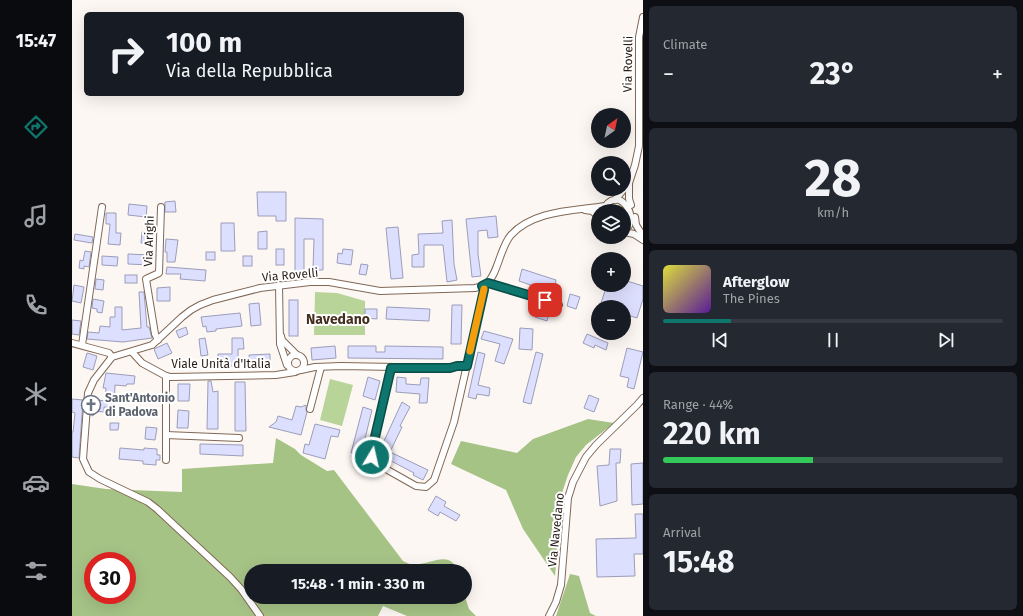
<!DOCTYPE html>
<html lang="en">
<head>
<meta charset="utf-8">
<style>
  :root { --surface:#171b24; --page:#242831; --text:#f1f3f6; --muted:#9ea1a6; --line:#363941; --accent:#0f766e }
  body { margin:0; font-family:"Fira Sans",sans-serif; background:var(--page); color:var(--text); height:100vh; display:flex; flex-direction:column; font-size:15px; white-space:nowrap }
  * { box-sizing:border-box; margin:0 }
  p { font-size:13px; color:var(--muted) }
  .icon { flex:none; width:22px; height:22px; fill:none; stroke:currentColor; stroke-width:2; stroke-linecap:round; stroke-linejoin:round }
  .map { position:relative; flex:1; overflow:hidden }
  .sheet { display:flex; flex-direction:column; gap:6px; padding:6px; background:#0d0f14; width:380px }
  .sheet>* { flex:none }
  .top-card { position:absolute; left:12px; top:12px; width:380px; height:84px; border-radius:6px; box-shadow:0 4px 16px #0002; background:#171b24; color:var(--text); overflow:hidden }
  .needle { width:26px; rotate:33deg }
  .fabs { position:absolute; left:519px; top:108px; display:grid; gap:8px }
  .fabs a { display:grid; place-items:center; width:40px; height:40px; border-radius:50%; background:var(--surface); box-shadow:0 4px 16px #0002; font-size:20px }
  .speed { position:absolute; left:12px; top:552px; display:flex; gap:8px; font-size:20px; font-weight:700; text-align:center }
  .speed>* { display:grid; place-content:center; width:52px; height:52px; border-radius:50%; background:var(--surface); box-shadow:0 4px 16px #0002; line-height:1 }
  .speed .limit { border:6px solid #d22; background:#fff; color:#111 }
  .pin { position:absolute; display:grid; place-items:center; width:34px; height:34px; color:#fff; margin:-17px; border-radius:8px; box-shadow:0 2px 6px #0006 }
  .me { position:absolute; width:44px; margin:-22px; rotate:9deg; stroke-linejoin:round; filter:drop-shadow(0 0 3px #0008) }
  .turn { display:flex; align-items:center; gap:14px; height:84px; padding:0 16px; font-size:18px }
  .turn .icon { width:52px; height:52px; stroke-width:2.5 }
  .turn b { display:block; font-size:28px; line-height:34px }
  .big { font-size:30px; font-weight:700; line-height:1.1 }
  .sheet .card { flex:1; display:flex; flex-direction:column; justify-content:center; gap:6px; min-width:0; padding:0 14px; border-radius:6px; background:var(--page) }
  .sheet .dial { align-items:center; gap:0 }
  .dial b { font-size:52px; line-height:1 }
  .song { display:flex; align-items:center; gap:12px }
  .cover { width:48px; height:48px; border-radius:6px; background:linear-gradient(135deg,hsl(60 70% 55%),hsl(270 70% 35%)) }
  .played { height:4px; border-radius:2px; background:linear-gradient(90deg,var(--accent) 20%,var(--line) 20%) }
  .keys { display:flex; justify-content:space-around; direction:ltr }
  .heat { display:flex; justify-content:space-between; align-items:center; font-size:22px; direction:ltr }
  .charge { height:6px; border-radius:3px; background:linear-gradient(90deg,#34c759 44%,var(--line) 0) }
  .trip { position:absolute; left:172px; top:564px; width:228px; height:40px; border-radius:20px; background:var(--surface); box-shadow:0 4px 16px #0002; font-weight:700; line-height:40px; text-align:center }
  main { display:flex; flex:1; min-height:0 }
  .dock { display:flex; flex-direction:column; width:72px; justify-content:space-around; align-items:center; background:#090b0e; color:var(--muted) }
  .dock .icon { width:28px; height:28px }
  .dock .active { color:var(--accent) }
  .dock b { font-size:18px; color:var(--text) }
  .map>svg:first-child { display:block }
  .green { fill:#b8d499 }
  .forest { fill:#a6c386; fill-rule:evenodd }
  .building { fill:#dddffe; stroke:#9b9dba }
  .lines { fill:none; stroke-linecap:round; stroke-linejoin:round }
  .minor-casing { stroke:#816856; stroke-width:8 }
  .minor { stroke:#fff; stroke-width:6 }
  .route-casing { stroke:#0a4d48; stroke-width:10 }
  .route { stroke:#0f766e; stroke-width:7 }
  .slow { stroke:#f59e0b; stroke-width:7 }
  .labels { text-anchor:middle; stroke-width:4; stroke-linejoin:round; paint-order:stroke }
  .street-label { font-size:12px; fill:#281e16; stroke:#fff }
  .worship-label { font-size:12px; font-weight:bold; fill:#5b616d; stroke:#fff; text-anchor:start }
  .quarter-label { font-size:14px; font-weight:bold; fill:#442e1d; stroke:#fff }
</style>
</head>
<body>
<main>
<nav class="dock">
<b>15:47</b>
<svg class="icon active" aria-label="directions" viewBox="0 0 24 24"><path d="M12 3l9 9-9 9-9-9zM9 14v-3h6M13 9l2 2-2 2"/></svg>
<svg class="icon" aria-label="music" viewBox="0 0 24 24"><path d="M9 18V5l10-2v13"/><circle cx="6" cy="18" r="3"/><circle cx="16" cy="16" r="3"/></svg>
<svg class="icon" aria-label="phone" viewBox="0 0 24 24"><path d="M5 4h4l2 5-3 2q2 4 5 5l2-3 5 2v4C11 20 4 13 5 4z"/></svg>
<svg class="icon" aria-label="climate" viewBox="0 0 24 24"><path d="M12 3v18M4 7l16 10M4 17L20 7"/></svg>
<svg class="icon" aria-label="car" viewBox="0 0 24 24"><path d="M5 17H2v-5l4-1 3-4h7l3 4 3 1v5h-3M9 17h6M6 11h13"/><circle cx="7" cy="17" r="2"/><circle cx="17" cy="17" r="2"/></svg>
<svg class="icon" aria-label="filters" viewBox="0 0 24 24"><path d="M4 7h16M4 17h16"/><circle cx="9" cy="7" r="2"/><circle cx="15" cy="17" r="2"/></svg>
</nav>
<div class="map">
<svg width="571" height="616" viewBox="0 0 571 616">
  <rect width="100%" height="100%" fill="#fdf7f3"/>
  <g class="green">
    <polygon points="544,205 551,205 557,210 556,222 552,225 552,211 537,211"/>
    <polygon points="243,292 265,293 293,301 293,335 242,335"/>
    <polygon points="258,379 281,385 270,426 248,420"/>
  </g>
  <g class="forest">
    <polygon points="516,419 542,423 514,445 504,457 496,475 490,493 483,576 451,529 434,490 379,464 389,441 445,453 461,439"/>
    <path d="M 204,438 L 223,449 L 229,455 L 255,471 L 262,470 L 331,561 C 351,574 375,544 386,571 L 179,571 L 179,597 L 393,597 L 397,609 L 404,616 L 335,616 L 311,606 L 306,616 L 0,616 L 0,484 L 34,489 L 110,492 L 110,469 L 201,463 ZM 21,561 L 55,561 L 55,595 L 21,595 Z"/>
    <polygon points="498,574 507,576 518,613 524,616 484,616"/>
  </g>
  <g class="building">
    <polygon points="185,192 214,192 214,221 204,221 204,216 186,216"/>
    <polygon points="103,201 104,212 93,212 93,202"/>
    <polygon points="57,204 75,206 74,217 56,215"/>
    <polygon points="34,213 44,213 44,233 49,233 48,245 36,244 38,224 34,224"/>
    <polygon points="424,216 426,237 416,238 415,230 406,231 406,254 409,276 400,277 394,219"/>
    <polygon points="223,218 251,219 251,270 241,270 242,239 232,239 232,272 223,272"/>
    <polygon points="380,220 382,264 385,280 375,282 371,245 352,245 352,267 340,267 340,255 347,254 346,234 371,233 370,221"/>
    <polygon points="149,223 162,223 163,251 149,251"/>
    <polygon points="326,227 331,278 319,279 314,228"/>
    <polygon points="195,231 195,249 186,249 186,232"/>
    <polygon points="70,232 82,233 81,243 69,243"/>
    <polygon points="3,234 21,237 20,243 2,240"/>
    <polygon points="94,239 106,240 103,262 95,262 95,252 93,252"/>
    <rect x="204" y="249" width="8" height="16"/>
    <polygon points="271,249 281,250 279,265 265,263 266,253 270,254"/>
    <polygon points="13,251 19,252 17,267 12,266 12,269 7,268 8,260 11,261"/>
    <rect x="134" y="252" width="9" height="8"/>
    <polygon points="56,254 78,255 78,265 56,264"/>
    <polygon points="30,256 46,257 45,266 30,265"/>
    <rect x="171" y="256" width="9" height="10"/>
    <polygon points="289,264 296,265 294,275 287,274"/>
    <polygon points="95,267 134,270 133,281 108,279 109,274 94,274"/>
    <polygon points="450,269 484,280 483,284 488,286 485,294 447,281"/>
    <rect x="53" y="275" width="12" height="8"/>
    <polygon points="24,279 32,280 31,290 23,289"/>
    <polygon points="552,280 571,286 571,299 565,318 552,314 552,307 528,306 535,285 552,285"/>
    <polygon points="2,285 12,287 9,303 0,301"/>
    <polygon points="98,287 98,301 85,301 85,288"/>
    <polygon points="67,292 72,292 75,327 77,327 80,338 51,342 15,339 16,332 27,333 28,326 38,327 38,317 43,317 43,307 50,307 50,330 69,328"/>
    <polygon points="498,294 508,297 504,309 495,306"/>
    <polygon points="21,299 32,301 30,313 25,312 25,309 20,308"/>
    <rect x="217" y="300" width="9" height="36"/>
    <polygon points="187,303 189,325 179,326 177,304"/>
    <polygon points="380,305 390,305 389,344 379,344"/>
    <polygon points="466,305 478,308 475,321 463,317"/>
    <polygon points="315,307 358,309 357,321 314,319"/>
    <polygon points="293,309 305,309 305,319 293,318"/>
    <polygon points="168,313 170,326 144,329 144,331 135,332 134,326 131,327 129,317"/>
    <polygon points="0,320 9,321 7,335 0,334"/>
    <polygon points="114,327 116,334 107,338 104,331"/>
    <polygon points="448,328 461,329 460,350 447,349"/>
    <polygon points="412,331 441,339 432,364 423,361 428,344 409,339"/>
    <polygon points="515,334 536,343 534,350 523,345 522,348 511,343"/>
    <polygon points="133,338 136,355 129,356 127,339"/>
    <polygon points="160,338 171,338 172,349 166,349 166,366 146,366 146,354 160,354"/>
    <polygon points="95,343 100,353 86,359 82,349"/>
    <polygon points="263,346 264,358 240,360 239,348"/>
    <polygon points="276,346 304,346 304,352 313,352 313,346 371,347 371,359 276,358"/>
    <polygon points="555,348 571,352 562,389 555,387 557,378 548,376"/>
    <polygon points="406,352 413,354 406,385 418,388 417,396 405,394 404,399 396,397"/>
    <polygon points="464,352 471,354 459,404 451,402"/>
    <polygon points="15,353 25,356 21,370 11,367"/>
    <polygon points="198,354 198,366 178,367 177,355"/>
    <polygon points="34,373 63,376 62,384 55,384 54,386 43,385 42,408 32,407 32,412 22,411 21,416 19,415 20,399 33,401 34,388 31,388"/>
    <polygon points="296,377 308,381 303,400 291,396"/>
    <polygon points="325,377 334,378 334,384 348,385 349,378 357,378 355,403 347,403 348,394 324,392"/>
    <polygon points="136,381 139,381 141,392 146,391 146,429 135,429"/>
    <polygon points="163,382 173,382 174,431 163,431"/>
    <polygon points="106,384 118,384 117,401 106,401"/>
    <polygon points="517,395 527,399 522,412 512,408"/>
    <polygon points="57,397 62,397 62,403 56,402"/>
    <polygon points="0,399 11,400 7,458 0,457 0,432 1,432 3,413 0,412"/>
    <polygon points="330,402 338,407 328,426 330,427 318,452 356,470 351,480 341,475 342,473 306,454"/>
    <polygon points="234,405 234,410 235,412 229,435 197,427 204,422 206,416 220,420 224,406 229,407"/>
    <polygon points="291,407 300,410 289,455 279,453"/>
    <polygon points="106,410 117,411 116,428 105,428"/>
    <polygon points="38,423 47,423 46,430 38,430"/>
    <polygon points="243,424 268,430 266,437 259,436 253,459 231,453 233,444 237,445"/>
    <polygon points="74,427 85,428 83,440 73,439"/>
    <polygon points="128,444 171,445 171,456 128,454"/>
    <polygon points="48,448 72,450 72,448 85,449 85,455 88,455 88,460 84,460 84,465 71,464 71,461 47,459"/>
    <polygon points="538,449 549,449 548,463 544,463 545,501 528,506 525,466 537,465"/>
    <polygon points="571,463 571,504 560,505 559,464"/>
    <polygon points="364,496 374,502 372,506 388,515 384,521 368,512 366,516 356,510"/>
    <polygon points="563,514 571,514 571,554 562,554 563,576 525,577 524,539 564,538"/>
  </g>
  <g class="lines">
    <g class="minor-casing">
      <g id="minor">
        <polyline points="557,183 557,199 559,205"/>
        <polyline points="543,200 557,183 563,165 567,146 567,37 571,17"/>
        <polyline points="513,210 520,211 526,216"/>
        <path d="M 531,211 C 544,181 571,218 552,231"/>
        <polyline points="563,217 564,225 571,236"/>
        <polyline points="552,232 562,234 571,240"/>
        <polyline points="416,283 487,305"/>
        <polyline points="207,285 208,344 215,365"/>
        <polyline points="209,336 210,340 225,355"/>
        <polyline points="86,340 83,334 74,279 87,273 89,207"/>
        <polyline points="0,343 37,353 40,357"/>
        <polyline points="10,345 30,207"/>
        <polyline points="60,352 70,363 94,376 98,377 204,375 223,372"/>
        <circle cx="224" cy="363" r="8"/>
        <path d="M 319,368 L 300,450 C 300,456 300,460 305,464 L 344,486 L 354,487 L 362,480 L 382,422 L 412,290 L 410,286"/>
        <polyline points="229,370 243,367 269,366 378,368 385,366 395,366"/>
        <polyline points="238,409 249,367"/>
        <polyline points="94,435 167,438"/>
        <polyline points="94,460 94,376"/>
        <path d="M 188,616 L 169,589 L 158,577 L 85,509 L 76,502 L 28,479 L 17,472 L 11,459 L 16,393 L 22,380 L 40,357 L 80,345 L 110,317 L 119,310 L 128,305 L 141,300 L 188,288 L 238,282 L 257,282 L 308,291 L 403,288 C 407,287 411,286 414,284 C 426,275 428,247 439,235 C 462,210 502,211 533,206"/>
        <polyline points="477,616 484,602 489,585 496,498 501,482 514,457 524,445 565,405 571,398"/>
      </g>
    </g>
    <use href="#minor" class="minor"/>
  </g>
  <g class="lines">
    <g class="route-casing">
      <polyline id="route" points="300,457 300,450 319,368 378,368 385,366 395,366 412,290 410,286 416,283 473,300"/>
    </g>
    <use href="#route" class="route"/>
    <polyline class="slow" points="398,351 412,289"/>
  </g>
  <defs>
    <g id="church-ring" transform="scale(1)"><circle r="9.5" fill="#fff" stroke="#6b7280" stroke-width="1.5"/><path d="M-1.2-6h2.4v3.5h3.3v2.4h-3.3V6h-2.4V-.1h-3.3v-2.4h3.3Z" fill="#6b7280"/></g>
  </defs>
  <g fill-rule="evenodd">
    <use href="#church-ring" x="19" y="405"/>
  </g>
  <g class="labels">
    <g class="street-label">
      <text transform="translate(556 64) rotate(-89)" y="4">Via Rovelli</text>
      <text transform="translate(77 241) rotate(-88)" y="4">Via Arighi</text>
      <text transform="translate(218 275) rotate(-5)" y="4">Via Rovelli</text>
      <text x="149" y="368">Viale Unità d'Italia</text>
      <text transform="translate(484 530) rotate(-84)" y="4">Via Navedano</text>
    </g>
    <g class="worship-label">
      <text x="33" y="402">Sant'Antonio<tspan x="33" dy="14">di Padova</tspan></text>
    </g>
    <g class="quarter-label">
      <text x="266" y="324">Navedano</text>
    </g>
  </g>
</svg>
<div class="fabs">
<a><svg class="needle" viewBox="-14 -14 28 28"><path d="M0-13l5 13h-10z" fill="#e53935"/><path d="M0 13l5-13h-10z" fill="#9ea1a6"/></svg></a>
<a><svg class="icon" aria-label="search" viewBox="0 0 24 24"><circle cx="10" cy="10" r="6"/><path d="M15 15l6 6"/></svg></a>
<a><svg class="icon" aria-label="layers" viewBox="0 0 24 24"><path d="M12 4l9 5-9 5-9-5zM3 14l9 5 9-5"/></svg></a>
<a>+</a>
<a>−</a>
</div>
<div class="speed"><div class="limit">30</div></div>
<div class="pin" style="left:473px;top:300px;background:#d93025"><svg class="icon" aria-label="arrive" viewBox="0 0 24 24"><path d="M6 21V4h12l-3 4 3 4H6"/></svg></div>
<svg class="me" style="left:300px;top:457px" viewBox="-20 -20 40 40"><circle r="17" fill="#0f766e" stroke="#fff" stroke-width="3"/><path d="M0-11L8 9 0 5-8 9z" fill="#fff"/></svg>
<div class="trip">15:48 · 1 min · 330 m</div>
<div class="top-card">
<div class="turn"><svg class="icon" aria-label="right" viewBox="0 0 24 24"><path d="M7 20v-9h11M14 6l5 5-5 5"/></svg><div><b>100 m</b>Via della Repubblica</div></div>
</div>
</div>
<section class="sheet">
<div class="card"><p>Climate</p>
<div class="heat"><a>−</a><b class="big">23°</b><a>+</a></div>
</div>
<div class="card dial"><b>28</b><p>km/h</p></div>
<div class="card">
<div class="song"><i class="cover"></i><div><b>Afterglow</b><p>The Pines</p></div></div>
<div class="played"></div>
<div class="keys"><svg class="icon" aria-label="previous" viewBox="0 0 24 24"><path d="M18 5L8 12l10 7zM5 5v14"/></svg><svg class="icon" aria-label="pause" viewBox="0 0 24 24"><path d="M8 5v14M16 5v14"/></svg><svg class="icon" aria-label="next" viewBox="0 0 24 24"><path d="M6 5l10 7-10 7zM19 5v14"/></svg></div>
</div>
<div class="card"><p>Range · 44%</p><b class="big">220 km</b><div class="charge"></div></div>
<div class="card"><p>Arrival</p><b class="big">15:48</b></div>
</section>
</main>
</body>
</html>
